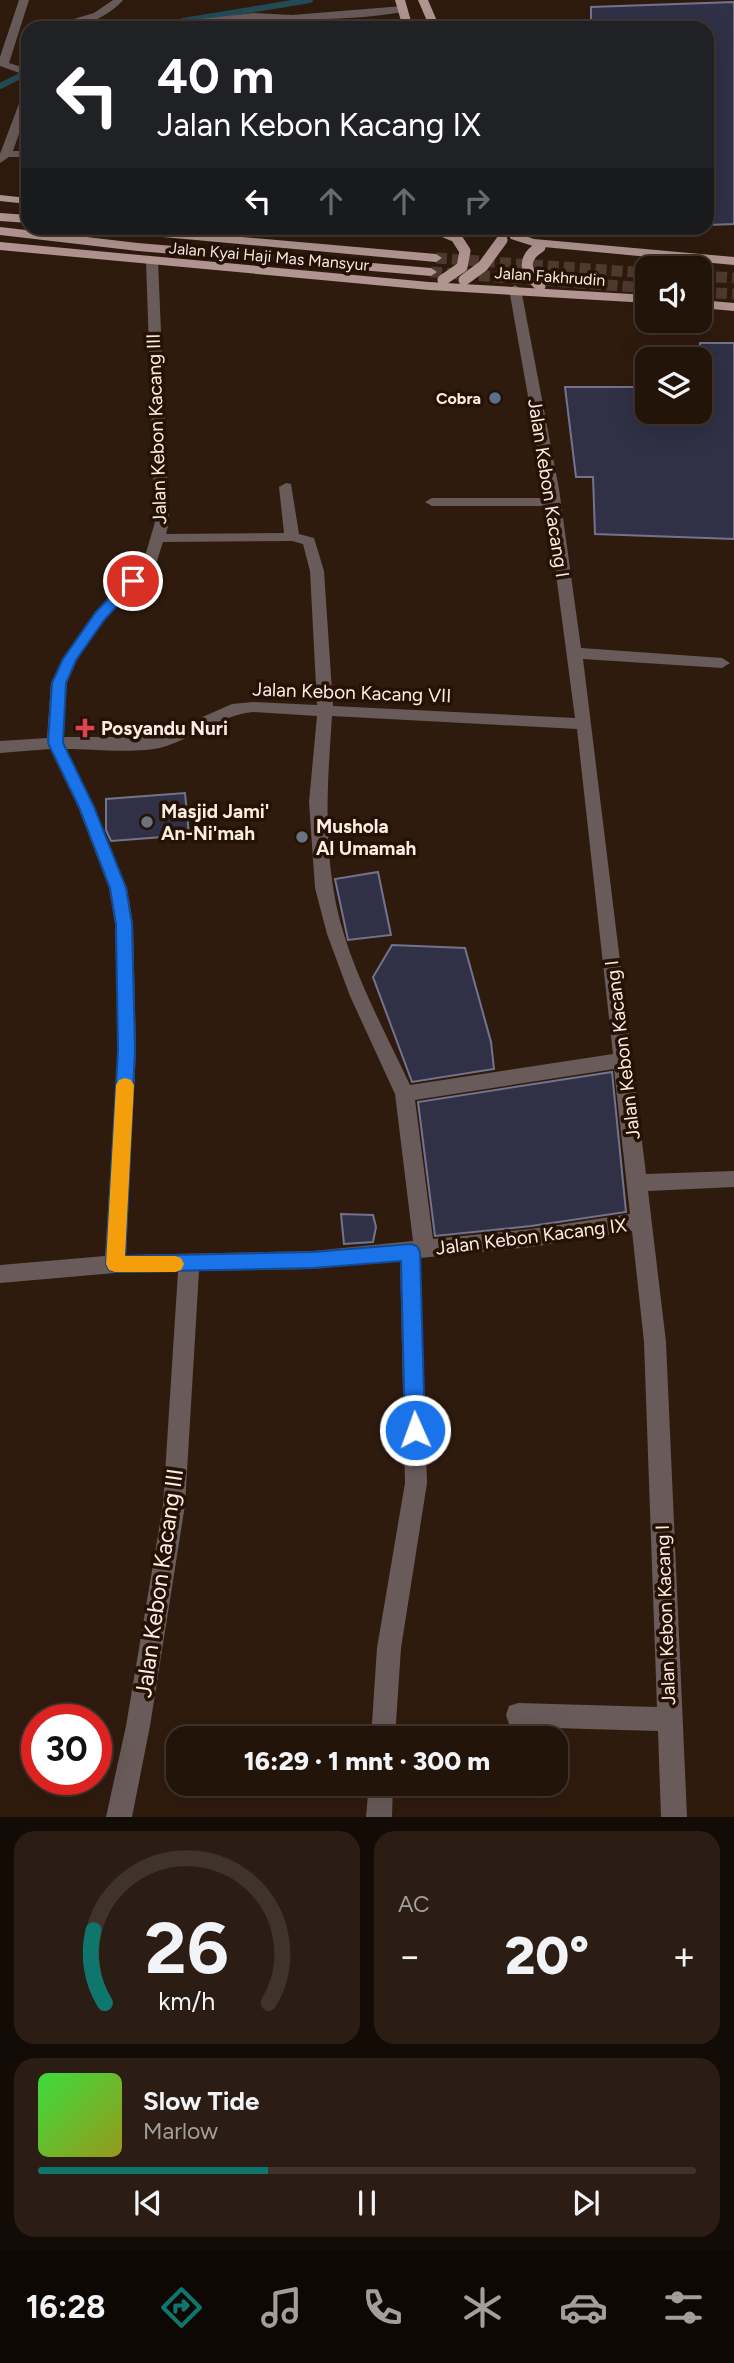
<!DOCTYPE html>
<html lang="id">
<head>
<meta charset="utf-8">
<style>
  :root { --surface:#23140a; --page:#2b1d13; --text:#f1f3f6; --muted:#a39e9c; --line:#40332b; --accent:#0f766e }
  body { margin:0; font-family:Figtree,sans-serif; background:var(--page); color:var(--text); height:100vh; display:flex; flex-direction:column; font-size:26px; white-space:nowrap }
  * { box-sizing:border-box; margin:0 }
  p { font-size:23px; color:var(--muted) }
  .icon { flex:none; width:38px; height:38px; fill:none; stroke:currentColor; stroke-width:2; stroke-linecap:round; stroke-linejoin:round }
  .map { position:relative; height:1817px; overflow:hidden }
  .side { display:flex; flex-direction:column; gap:14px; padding:14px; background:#130b06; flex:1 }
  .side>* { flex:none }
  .banner { position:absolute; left:21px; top:21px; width:693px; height:214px; border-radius:21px; box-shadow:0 7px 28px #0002,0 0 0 2px var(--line); background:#202124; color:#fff; overflow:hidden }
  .tools { position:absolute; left:635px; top:256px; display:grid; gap:14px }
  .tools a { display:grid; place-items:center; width:77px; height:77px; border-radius:14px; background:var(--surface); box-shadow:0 7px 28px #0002,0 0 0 2px var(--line); font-size:35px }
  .speed { position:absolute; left:21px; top:1704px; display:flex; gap:14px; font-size:35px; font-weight:700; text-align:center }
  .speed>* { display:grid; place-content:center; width:91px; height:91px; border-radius:50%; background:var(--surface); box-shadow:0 7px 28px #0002,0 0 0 2px var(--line); line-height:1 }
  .speed .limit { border:10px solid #d22; background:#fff; color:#111 }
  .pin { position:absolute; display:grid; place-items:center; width:60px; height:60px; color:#fff; margin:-30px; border:4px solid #fff; border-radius:50%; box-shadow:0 2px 7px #0007 }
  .me { position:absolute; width:77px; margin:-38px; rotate:358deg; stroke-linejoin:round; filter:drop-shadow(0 0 5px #0008) }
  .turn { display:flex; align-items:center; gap:24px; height:147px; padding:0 21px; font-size:32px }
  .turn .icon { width:91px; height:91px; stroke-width:2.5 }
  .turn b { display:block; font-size:49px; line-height:60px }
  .lanes { display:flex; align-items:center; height:66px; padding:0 21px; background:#0003; justify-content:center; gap:35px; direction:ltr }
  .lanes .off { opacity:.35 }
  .big { font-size:52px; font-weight:800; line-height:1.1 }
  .side .card { flex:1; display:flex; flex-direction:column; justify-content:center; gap:10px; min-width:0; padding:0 24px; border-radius:21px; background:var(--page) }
  .side .dial { align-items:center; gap:0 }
  .dial svg { height:182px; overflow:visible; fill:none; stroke:var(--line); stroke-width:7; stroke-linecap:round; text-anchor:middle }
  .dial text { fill:var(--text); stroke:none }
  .song { display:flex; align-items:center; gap:21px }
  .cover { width:84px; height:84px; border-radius:10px; background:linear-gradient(135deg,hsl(120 70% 55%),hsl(60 70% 35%)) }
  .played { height:7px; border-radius:4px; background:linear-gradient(90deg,var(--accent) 35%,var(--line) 35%) }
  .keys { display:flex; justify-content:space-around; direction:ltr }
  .heat { display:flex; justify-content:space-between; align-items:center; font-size:38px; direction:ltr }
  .side .tiles { flex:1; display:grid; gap:14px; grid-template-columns:1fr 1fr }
  .card:last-child { grid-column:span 2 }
  .trip { position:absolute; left:166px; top:1726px; width:402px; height:70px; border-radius:21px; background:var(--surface); box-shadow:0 7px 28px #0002,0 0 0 2px var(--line); font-weight:800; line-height:70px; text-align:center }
  .tab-bar { display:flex; height:112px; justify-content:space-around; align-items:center; background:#0e0804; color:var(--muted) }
  .tab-bar .icon { width:49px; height:49px }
  .tab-bar .on { color:var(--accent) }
  .tab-bar b { font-size:32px; color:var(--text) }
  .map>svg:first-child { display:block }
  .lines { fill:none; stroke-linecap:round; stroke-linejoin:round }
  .stream { stroke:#214c55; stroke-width:6 }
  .building { fill:#303046; stroke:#73738d; stroke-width:2 }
  .primary-tunnel { stroke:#4e3a2e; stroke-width:11; stroke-dasharray:11 5; stroke-linecap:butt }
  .minor { fill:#685b59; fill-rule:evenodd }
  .primary { fill:#b19591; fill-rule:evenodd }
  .primary-bridge { stroke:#b19591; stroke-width:11 }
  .route { fill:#1a73e8; stroke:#114b97; stroke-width:2 }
  .slow { fill:#f59e0b }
  .service-dot { fill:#5c6f8a; stroke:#251205; stroke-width:2.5 }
  .health-dot { fill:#e0444e; stroke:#251205; stroke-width:2.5 }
  .worship-dot { fill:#6b7280; stroke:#251205; stroke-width:2.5 }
  .labels { text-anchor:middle; stroke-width:7; stroke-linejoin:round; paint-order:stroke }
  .far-street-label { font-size:16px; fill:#fbede4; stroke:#251205 }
  .far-poi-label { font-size:16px; font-weight:bold; fill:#fbede4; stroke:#251205; text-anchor:end }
  .street-label { font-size:19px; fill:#fbede4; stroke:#251205 }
  .poi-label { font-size:19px; font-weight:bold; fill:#fbede4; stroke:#251205; text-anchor:start }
  .near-street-label { font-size:23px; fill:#fbede4; stroke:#251205 }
</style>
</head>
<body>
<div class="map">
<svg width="734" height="1817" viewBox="0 0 734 1817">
  <rect width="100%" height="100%" fill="#2f1b0e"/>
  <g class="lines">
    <g class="stream">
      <polyline points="183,21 310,0"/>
      <polyline points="131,28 158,24"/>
      <polyline points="0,86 28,72"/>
    </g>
  </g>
  <g class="building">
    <polygon points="734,2 734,224 707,225 707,28 591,28 591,7"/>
    <polygon points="700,343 734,343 734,539 595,534 593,477 576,477 565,387 648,387 648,411 700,411"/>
    <polygon points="185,793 189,835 111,841 106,830 106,799"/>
    <polygon points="378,872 391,935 348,940 335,879"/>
    <polygon points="392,945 465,948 491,1042 494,1069 412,1082 373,977"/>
    <polygon points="612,1072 626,1212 531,1226 435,1236 418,1102"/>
    <polygon points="341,1214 373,1215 376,1227 373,1242 344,1244"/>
  </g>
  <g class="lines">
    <g class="primary-tunnel">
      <polyline points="436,258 648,273"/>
      <polyline points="431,272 648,288"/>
      <polyline points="700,276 734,278"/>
      <polyline points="700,292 734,294"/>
    </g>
    <g class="minor">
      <polygon points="19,0 29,0 9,63 28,69 28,76 0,66 0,57"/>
      <path d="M 113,0 L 123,0 C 109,17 71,35 50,26 L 94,13 Z"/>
      <path d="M 403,6 L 407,7 L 407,11 C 357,21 305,19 255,19 C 217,19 180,28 142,28 L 147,25 L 254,13 L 292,15 Z"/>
      <polygon points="28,90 28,108 13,151 28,151 28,157 9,157 0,163 0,154 23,93"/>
      <path d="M 152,257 L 158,261 L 169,522 L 166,534 L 284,533 L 279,487 L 286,483 L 291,484 L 299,534 L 314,538 L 324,571 L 333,706 L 575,718 L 547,506 L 432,506 L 425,502 L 432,498 L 546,498 L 509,289 L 515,285 L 521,289 L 559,489 L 581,648 L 722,658 L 730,663 L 722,668 L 583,659 L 646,1174 L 734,1171 L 734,1187 L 648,1191 L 666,1342 L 687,1817 L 661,1817 L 658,1731 L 518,1727 L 509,1724 L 506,1715 L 509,1706 L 518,1703 L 657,1707 L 644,1342 L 632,1231 L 531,1247 L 420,1258 L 427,1483 L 401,1648 L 395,1738 L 371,1738 L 377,1648 L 405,1483 L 400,1260 L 313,1269 L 199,1271 L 185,1505 L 150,1726 L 132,1817 L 106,1817 L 126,1726 L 163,1505 L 178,1272 L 115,1273 L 0,1283 L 0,1265 L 105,1256 L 118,1050 L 115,924 L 109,888 L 78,807 L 50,749 L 0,753 L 0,741 L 47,738 L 51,683 L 62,659 L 95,612 L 143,563 L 155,522 L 146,261 ZM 292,541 L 303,544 L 310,571 L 317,705 L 253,702 L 232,704 L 157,737 L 63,737 L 67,683 L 77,660 L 105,618 L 155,567 L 163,542 ZM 253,712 L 317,716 L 309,802 L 315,888 L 327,934 L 350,996 L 395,1094 L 413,1241 L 313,1251 L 126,1255 L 136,1050 L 133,924 L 127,888 L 94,807 L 66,749 C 91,749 140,754 163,747 C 194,738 221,715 253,712 ZM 332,716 L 577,729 L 613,1054 L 410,1085 C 381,1023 343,956 333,887 C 324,830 328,774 332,716 ZM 614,1069 L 630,1214 L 531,1229 L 433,1239 L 415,1100 Z"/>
      <polygon points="369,1783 393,1783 392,1817 366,1817"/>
    </g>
    <g class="primary">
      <polygon points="395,0 405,0 413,28 403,28"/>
      <polygon points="418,0 428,0 440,28 430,28"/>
      <polygon points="0,195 28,198 28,204 0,201"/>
      <polygon points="0,213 28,215 28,223 0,221"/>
      <polygon points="0,227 138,243 431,268 437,272 431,276 138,251 0,235"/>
      <polygon points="102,228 141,228 436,254 442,258 436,262 108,232"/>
      <polygon points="504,228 516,228 519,234 534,239 734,257 734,265 533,246 511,239"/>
      <polygon points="0,242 429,282 648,295 648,303 429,290 0,250"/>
      <polygon points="700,300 734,303 734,311 700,308"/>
    </g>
    <g class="primary-bridge">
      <polyline points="435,228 456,237 465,251 462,267 443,280"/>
      <path d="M 540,247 C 521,259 525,272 540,286"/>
      <polyline points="464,280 483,266 502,240"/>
    </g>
  </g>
  <polygon class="route" points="133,577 140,581 105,619 76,660 66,683 63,743 94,807 126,888 132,924 135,1050 125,1256 313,1252 411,1244 417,1246 420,1252 425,1430 422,1436 415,1439 408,1436 405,1430 401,1261 313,1268 115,1272 109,1270 106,1264 118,1050 116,924 110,888 79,807 48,743 52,683 63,659 96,612 128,578"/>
  <polygon class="slow" points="125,1078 131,1080 134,1085 125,1256 175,1256 181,1258 184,1264 181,1270 175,1272 115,1272 109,1270 106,1264 116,1085 119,1080"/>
  <circle class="service-dot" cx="495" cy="398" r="7"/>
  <path class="health-dot" d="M81.5 717.5h7v7h7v7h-7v7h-7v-7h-7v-7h7z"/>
  <g class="worship-dot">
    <circle cx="147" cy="822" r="7"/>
    <circle cx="302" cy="837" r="7"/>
  </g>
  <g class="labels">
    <g class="far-street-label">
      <text transform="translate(269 256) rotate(5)" y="6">Jalan Kyai Haji Mas Mansyur</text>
      <text transform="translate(550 276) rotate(4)" y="6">Jalan Fakhrudin</text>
    </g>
    <g class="far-poi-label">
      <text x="481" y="404">Cobra</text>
    </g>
    <g class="street-label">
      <text transform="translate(156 429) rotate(-92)" y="7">Jalan Kebon Kacang III</text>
      <text transform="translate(549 488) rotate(81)" y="7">Jalan Kebon Kacang I</text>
      <text transform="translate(352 692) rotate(2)" y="7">Jalan Kebon Kacang VII</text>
      <text transform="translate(622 1050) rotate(-97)" y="7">Jalan Kebon Kacang I</text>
      <text transform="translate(531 1236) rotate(-7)" y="7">Jalan Kebon Kacang IX</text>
      <text transform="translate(665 1615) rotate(-92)" y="7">Jalan Kebon Kacang I</text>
    </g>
    <g class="poi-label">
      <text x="101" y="735">Posyandu Nuri</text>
      <text x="161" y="818">Masjid Jami'<tspan x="161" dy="22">An-Ni'mah</tspan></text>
      <text x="316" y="833">Mushola<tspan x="316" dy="22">Al Umamah</tspan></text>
    </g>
    <g class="near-street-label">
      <text transform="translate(159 1583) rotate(-82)" y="8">Jalan Kebon Kacang III</text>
    </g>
  </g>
</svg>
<div class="tools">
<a><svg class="icon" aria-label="sound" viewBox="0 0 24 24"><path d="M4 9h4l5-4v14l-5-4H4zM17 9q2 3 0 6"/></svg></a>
<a><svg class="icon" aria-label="layers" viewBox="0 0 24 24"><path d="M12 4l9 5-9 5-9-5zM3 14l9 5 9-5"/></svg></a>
</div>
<div class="speed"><div class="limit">30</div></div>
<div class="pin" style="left:133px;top:581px;background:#d93025"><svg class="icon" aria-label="arrive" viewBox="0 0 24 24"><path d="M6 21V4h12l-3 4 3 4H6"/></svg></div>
<svg class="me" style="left:415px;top:1430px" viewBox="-20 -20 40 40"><circle r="17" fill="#1a73e8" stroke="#fff" stroke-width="3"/><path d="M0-11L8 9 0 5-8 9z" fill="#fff"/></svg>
<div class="trip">16:29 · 1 mnt · 300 m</div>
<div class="banner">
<div class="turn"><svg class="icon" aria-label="left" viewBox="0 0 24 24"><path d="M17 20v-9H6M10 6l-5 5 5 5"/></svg><div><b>40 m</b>Jalan Kebon Kacang IX</div></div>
<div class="lanes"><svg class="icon" aria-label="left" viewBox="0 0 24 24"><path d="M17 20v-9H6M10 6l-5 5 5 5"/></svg><svg class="icon off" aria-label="ahead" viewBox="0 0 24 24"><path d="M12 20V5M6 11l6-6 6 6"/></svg><svg class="icon off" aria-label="ahead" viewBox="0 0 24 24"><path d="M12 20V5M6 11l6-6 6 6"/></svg><svg class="icon off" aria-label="right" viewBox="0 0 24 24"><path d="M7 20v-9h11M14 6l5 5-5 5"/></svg></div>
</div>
</div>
<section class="side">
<div class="tiles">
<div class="card dial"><svg viewBox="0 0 100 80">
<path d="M14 69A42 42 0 1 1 86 69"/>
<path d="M14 69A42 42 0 0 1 9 37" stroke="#0f766e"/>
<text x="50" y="56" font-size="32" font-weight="700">26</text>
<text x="50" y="72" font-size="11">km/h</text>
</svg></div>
<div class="card"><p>AC</p>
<div class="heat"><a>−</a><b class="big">20°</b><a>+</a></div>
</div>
<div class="card">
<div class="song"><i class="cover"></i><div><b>Slow Tide</b><p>Marlow</p></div></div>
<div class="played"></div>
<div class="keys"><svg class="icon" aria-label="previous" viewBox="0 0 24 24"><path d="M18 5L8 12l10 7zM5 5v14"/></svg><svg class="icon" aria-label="pause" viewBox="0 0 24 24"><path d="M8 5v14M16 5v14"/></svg><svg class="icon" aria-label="next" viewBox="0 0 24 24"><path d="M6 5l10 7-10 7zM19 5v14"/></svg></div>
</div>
</div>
</section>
<nav class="tab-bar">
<b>16:28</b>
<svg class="icon on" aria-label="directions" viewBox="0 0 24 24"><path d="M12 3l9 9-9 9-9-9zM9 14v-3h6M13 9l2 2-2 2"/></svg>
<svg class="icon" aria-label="music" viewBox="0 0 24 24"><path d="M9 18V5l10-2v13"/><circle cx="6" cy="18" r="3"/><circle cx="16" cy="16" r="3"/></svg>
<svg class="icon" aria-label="phone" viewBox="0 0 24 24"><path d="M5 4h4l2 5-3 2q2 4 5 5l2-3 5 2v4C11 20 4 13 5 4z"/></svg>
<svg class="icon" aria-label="climate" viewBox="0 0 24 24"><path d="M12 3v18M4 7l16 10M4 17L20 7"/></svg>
<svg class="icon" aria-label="car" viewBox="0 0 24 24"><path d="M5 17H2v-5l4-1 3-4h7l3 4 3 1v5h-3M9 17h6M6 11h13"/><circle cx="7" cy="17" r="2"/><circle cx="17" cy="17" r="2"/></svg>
<svg class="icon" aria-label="filters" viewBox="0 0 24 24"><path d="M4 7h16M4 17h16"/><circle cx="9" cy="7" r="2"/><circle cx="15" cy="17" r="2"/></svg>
</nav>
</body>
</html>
